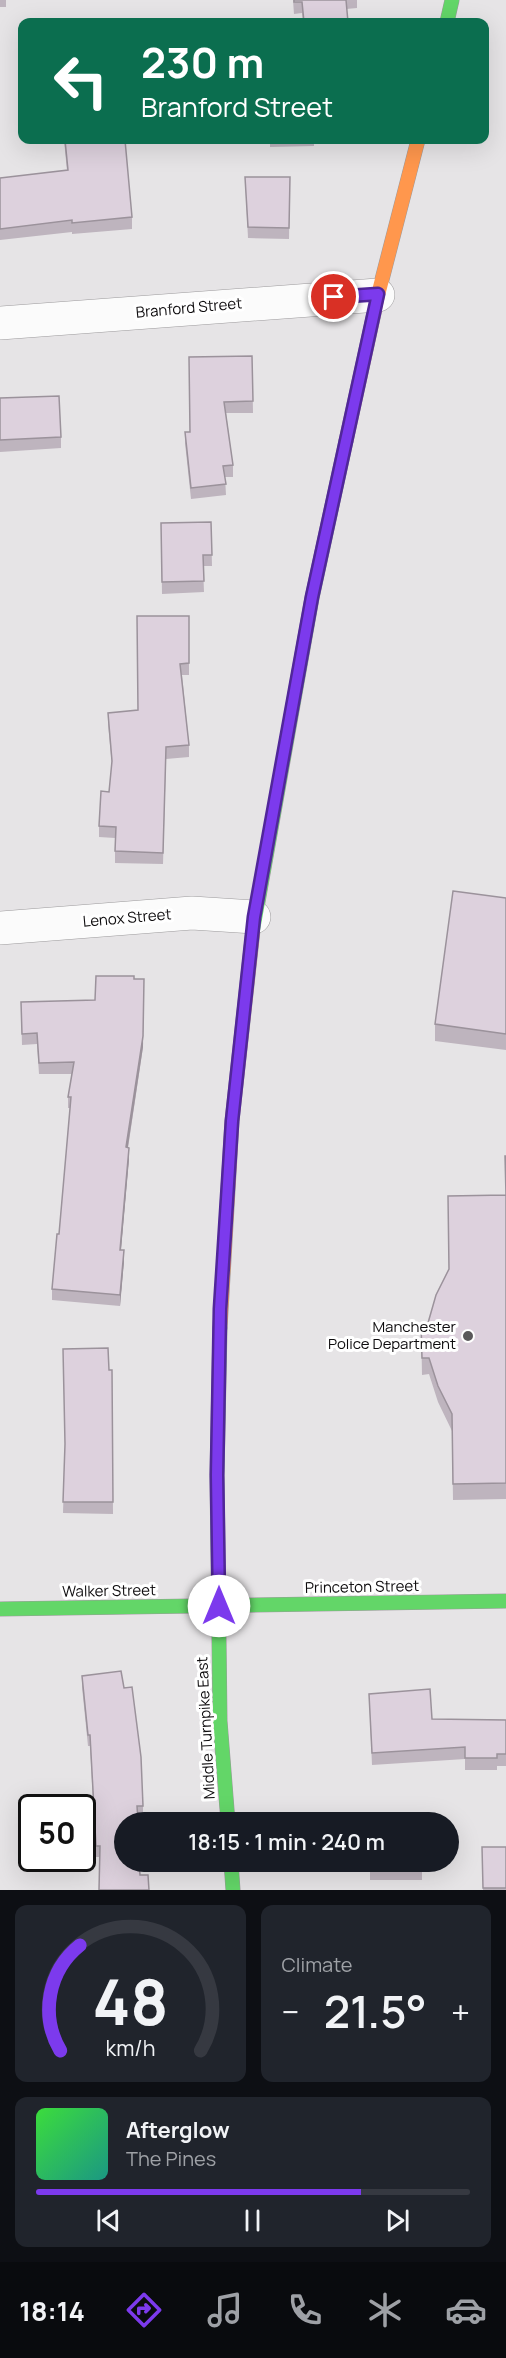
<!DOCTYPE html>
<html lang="en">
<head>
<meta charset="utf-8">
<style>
  :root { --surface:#171b24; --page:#20242c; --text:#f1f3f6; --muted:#9ea1a6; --line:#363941; --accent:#7c3aed }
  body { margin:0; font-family:Manrope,sans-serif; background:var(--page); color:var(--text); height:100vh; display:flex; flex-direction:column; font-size:22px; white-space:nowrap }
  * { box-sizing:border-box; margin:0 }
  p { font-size:20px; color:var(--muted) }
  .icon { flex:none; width:33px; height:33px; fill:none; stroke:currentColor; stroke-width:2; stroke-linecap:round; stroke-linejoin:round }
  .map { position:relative; height:1890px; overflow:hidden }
  .side { display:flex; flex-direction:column; gap:15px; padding:15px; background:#0d0f14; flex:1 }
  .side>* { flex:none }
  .top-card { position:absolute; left:18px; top:18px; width:471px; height:126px; border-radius:12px; box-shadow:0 6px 24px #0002; background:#0b6e4f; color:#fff; overflow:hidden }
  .speed { position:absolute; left:18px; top:1794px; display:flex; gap:12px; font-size:30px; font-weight:700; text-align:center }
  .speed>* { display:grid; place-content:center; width:78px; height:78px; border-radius:50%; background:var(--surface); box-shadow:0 6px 24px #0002; line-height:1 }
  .speed .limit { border:3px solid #111; border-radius:9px; background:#fff; color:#111 }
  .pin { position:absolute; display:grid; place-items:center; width:51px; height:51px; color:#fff; margin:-26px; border:3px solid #fff; border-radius:50%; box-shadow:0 2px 6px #0007 }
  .me { position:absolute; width:66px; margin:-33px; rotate:0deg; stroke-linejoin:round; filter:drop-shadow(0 0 4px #0008) }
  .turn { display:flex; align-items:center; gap:21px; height:126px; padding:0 24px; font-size:27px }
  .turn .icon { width:78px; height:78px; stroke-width:2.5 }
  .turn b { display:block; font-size:42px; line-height:51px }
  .big { font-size:45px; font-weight:600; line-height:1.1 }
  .side .tile { flex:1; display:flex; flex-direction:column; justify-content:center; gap:9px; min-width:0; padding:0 21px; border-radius:12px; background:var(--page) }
  .side .dial { align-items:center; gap:0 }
  .dial svg { height:156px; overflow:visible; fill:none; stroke:var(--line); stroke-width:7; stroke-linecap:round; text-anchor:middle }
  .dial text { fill:var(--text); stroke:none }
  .song { display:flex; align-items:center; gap:18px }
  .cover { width:72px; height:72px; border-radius:9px; background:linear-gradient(135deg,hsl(120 70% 55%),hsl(170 70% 35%)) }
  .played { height:6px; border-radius:3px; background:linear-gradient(90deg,var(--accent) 75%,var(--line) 75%) }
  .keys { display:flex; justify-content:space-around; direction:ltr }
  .heat { display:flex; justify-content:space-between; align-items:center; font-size:33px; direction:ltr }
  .side .tiles { flex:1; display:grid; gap:15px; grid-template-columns:1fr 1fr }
  .tile:last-child { grid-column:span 2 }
  .trip { position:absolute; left:114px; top:1812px; width:345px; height:60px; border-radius:30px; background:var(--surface); box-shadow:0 6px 24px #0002; font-weight:600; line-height:60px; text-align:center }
  .dock { display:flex; height:96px; justify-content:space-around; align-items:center; background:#090b0e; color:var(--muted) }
  .dock .icon { width:42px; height:42px }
  .dock .on { color:var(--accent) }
  .dock b { font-size:27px; color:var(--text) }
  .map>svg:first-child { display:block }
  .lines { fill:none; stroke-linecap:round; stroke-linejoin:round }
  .street-casing { stroke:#9c9a9c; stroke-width:34 }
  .fast-casing { stroke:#9c9a9c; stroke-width:15 }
  .slow-casing { stroke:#9c9a9c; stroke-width:15 }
  .street { stroke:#fbfbfb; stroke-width:33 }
  .fast { stroke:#63d668; stroke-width:14 }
  .slow { stroke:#ff974d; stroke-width:14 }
  .wall { fill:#beb4be }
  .shaded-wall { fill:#9b929b }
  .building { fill:#ddd1dd; stroke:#9b929b; stroke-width:1.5 }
  .route-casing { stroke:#51269a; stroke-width:15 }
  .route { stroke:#7c3aed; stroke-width:10 }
  .poi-dot { fill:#5a585a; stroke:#fff; stroke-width:2 }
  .labels { text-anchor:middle; stroke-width:6; stroke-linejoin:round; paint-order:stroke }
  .street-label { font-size:15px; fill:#0e0c0e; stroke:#fff }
  .poi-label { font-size:15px; fill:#0e0c0e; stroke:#fff; text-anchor:end }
</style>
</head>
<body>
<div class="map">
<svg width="506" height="1890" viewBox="0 0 506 1890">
  <rect width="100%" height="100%" fill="#e6e4e6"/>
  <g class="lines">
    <g class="street-casing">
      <g id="street">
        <polyline points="0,323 378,295"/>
        <polyline points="0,928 192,913 254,917"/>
      </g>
    </g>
    <g class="fast-casing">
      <g id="fast">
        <polyline points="447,22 452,0"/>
        <polyline points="253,930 312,598 346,441"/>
        <polyline points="220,1328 217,1475 220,1721 228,1822"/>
        <polyline points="0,1609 506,1601"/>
        <polyline points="231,1862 233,1890"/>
      </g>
    </g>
    <g class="slow-casing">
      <g id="slow">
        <polyline points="346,441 378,295 418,140"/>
        <polyline points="220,1328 232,1121 253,930"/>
      </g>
    </g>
    <use href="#street" class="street"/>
    <use href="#fast" class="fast"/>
    <use href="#slow" class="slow"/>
  </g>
  <g class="wall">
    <rect x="0" y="0" width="6" height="7"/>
    <polygon points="293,0 357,0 357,8 346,9 348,22 303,22 302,13 294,14"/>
    <polygon points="64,140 132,217 132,229 72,234 72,232 0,240 0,178 67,171"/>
    <polygon points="270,140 314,140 314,146 270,147"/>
    <polygon points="245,177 290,177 289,239 248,238"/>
    <polygon points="252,356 253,413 226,413 233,465 233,477 225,477 226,495 191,499 185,443 185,432 189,432"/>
    <polygon points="0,398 61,437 61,448 0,452"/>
    <polygon points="211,522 212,566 203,566 204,592 162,594 161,523"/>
    <polygon points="189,616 189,675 182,675 189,745 189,757 166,759 163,864 115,863 115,838 99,837 99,826 109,792 112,766 108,724 108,713 138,710"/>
    <polygon points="506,898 506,1050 435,1041 435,1024"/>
    <polygon points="21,1002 143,1047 128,1148 129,1159 121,1250 124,1261 120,1306 52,1300 52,1289 59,1234 70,1108 68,1108 68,1097 72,1074 39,1074 37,1044 22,1045"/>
    <polygon points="506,1156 506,1499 453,1500 452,1431 438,1402 429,1374 422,1375 421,1323 428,1323 506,1195"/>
    <polygon points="109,1370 112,1370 113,1514 63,1513 65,1448"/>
    <polygon points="82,1676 143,1806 143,1818 138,1818 140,1875 100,1857 96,1857 90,1746 88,1746 82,1687"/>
    <polygon points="369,1694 432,1719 506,1720 506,1766 497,1766 497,1770 465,1770 465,1759 372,1765"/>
    <polygon points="482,1847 506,1847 506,1890 483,1890"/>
    <rect x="370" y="1862" width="52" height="18"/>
  </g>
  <g class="shaded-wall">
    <polygon points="144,979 143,1047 126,1159 126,1147"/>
    <polygon points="129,1148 129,1159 120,1261 120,1250"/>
    <polygon points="124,1250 124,1261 120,1306 120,1295"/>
  </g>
  <g class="building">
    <polygon points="294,0 346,0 348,22 304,22 302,2 294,2"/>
    <polygon points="65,140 125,140 132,217 72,223 72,220 0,229 0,178 68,170"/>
    <polygon points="245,177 290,177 289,228 248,227"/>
    <polygon points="252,356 253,401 224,402 233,465 223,466 226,484 191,488 185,432 190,432 189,357"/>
    <polygon points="59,396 61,437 0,440 0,398"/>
    <polygon points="211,522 212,555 203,555 204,581 162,582 161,523"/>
    <polygon points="137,616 189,616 189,663 180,664 189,745 166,747 163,853 115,851 116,827 99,826 101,791 109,792 112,761 108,713 138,710"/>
    <polygon points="453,891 506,898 506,1034 435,1024"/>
    <polygon points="96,976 134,976 134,979 144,979 143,1036 126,1147 129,1148 120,1250 124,1250 120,1295 52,1289 57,1234 59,1234 71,1097 68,1097 74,1062 39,1063 37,1033 22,1034 21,1002 95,1000"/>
    <polygon points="505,1156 506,1156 506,1483 453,1484 452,1414 438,1386 429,1358 422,1358 421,1323 428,1323 436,1295 449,1269 448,1196 506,1195"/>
    <polygon points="108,1348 109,1370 112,1370 113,1502 63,1502 65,1444 63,1349"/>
    <polygon points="121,1671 124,1688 132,1687 141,1757 143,1806 137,1806 138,1822 124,1822 124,1862 139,1862 140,1875 148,1875 149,1890 99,1890 100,1846 96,1846 90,1735 88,1735 82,1676"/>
    <polygon points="430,1689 432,1719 506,1720 506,1754 497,1754 497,1758 465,1758 465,1747 372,1753 369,1694"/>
    <rect x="370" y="1815" width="52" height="7"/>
    <polygon points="482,1847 506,1847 506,1888 483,1888"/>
    <polygon points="370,1862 422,1862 422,1868 370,1869"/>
  </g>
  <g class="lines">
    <g class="route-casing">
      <polyline id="route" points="219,1606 217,1475 220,1309 232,1121 254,917 312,597 378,294 334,297"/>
    </g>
    <use href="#route" class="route"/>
  </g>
  <circle class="poi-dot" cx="468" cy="1336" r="6"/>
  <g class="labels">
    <g class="street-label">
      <text transform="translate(189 308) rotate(-5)" y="5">Branford Street</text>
      <text transform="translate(127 918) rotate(-5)" y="5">Lenox Street</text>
      <text transform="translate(362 1587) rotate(-1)" y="5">Princeton Street</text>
      <text transform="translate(109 1591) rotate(-1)" y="5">Walker Street</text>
      <text transform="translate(206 1728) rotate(-93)" y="5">Middle Turnpike East</text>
    </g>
    <g class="poi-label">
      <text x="456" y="1332">Manchester<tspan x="456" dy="17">Police Department</tspan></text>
    </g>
  </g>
</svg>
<div class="speed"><div class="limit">50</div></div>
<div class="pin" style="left:334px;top:297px;background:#d93025"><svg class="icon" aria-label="arrive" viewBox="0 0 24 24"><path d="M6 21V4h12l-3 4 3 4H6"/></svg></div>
<svg class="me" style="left:219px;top:1606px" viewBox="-20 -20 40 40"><circle r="19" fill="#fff"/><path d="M0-13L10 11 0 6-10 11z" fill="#7c3aed"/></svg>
<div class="trip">18:15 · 1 min · 240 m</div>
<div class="top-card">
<div class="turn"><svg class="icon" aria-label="left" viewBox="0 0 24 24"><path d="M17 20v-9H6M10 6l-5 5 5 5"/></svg><div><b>230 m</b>Branford Street</div></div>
</div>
</div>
<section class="side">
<div class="tiles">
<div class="tile dial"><svg viewBox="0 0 100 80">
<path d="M14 69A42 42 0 1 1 86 69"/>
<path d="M14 69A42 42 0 0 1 24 15" stroke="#7c3aed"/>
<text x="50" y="56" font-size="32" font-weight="700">48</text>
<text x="50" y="72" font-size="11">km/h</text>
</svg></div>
<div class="tile"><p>Climate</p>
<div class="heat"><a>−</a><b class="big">21.5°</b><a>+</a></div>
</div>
<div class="tile">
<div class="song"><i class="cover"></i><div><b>Afterglow</b><p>The Pines</p></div></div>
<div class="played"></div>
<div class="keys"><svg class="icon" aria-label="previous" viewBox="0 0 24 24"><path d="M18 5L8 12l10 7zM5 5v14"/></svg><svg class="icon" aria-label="pause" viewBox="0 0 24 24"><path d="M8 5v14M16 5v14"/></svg><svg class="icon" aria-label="next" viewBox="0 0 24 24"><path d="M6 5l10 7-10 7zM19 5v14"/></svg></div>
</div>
</div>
</section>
<nav class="dock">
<b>18:14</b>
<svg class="icon on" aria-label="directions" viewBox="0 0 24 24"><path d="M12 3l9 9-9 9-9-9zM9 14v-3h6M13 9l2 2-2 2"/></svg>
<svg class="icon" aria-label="music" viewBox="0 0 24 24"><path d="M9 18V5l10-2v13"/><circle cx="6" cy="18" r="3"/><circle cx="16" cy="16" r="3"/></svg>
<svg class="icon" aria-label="phone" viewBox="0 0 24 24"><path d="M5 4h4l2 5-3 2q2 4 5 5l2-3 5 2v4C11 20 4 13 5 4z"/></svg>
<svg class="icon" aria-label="climate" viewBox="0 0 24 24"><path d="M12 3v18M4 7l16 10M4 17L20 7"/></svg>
<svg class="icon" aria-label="car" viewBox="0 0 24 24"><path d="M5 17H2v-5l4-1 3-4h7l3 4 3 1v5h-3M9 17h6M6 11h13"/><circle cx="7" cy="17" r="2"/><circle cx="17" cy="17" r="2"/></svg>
</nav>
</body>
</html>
